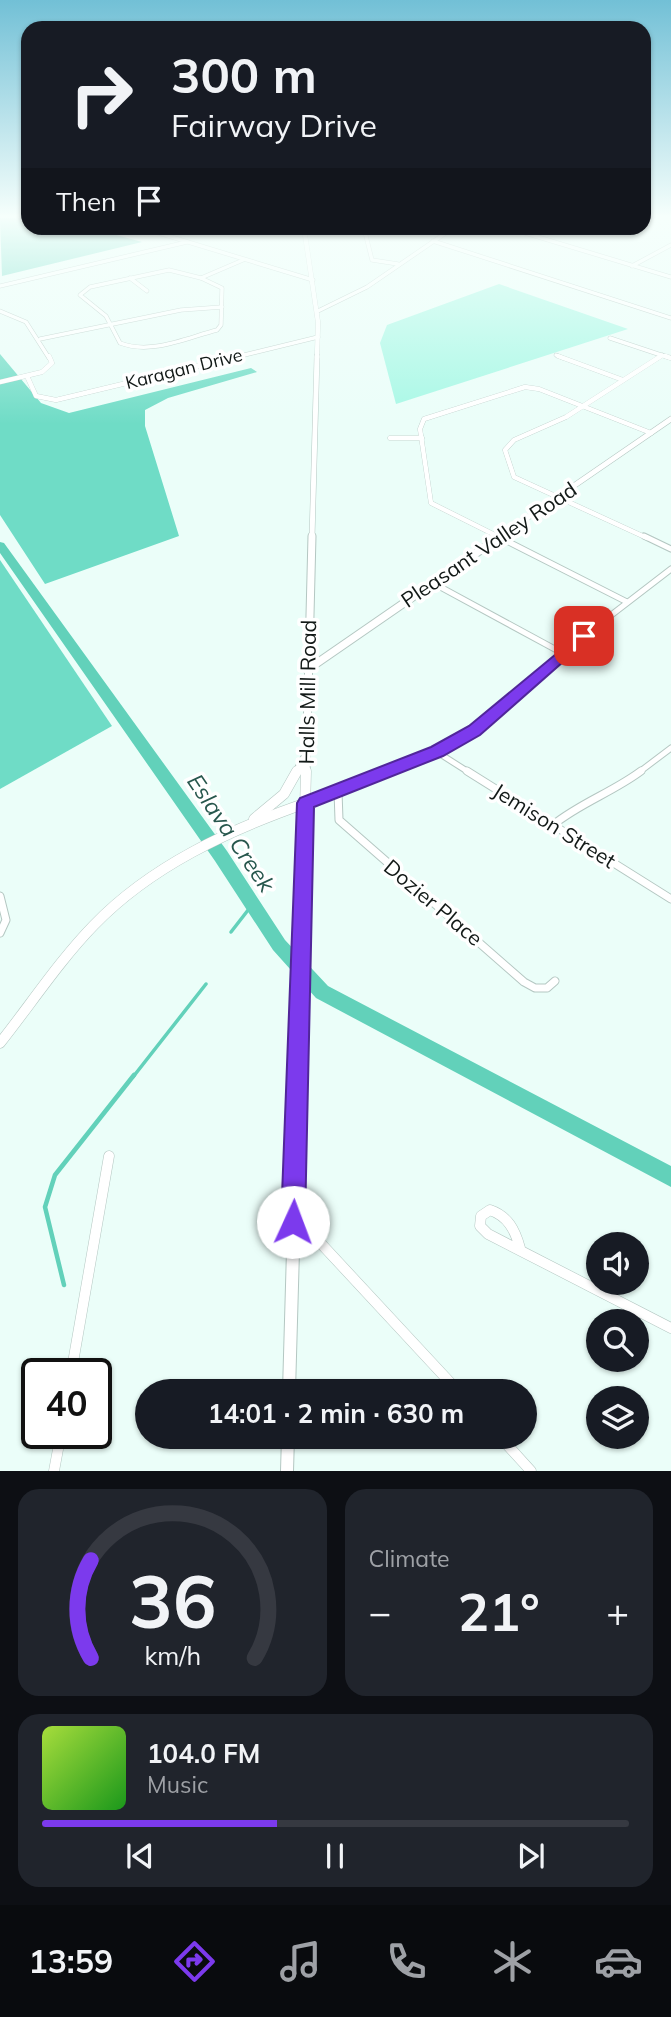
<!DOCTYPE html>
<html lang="en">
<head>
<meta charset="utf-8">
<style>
  :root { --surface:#171b24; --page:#20242c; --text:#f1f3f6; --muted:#9ea1a6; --line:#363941; --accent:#7c3aed }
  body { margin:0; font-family:Mulish,sans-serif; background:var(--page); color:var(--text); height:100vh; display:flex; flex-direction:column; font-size:26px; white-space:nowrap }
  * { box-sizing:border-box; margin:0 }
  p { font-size:23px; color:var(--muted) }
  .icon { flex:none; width:38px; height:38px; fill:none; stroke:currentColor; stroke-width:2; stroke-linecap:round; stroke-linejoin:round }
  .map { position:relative; height:1471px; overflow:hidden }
  .drawer { display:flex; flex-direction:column; gap:18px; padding:18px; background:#0d0f14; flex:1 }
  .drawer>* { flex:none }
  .top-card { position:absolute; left:21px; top:21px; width:630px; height:214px; border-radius:21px; box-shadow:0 2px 5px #0004; background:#171b24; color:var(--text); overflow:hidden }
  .buttons { position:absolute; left:586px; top:1232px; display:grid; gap:14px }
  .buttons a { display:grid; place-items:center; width:63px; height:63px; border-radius:50%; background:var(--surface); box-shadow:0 2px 5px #0004; font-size:35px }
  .speed { position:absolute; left:21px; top:1358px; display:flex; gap:14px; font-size:35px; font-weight:700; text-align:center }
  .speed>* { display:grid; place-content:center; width:91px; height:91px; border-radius:50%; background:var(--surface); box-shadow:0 2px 5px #0004; line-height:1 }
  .speed .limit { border:4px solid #111; border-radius:10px; background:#fff; color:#111 }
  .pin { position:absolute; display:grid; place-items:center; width:60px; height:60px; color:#fff; margin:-30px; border-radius:14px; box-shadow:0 4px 10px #0006 }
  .me { position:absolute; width:77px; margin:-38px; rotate:2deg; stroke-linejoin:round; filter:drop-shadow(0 0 5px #0008) }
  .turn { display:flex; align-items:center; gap:24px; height:147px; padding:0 35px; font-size:32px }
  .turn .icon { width:91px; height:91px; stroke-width:2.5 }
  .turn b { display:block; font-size:49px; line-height:60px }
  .then { display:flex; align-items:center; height:66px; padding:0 35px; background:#0003; gap:14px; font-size:26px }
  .big { font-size:52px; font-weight:700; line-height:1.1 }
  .drawer .tile { flex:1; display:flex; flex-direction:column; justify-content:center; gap:10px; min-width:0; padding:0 24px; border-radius:21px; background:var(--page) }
  .drawer .dial { align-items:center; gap:0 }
  .dial svg { height:182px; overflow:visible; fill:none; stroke:var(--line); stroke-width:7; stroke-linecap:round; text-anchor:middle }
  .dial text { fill:var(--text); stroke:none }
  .song { display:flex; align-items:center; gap:21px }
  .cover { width:84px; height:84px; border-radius:10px; background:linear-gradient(135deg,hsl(80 70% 55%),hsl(120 70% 35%)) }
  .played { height:7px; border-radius:4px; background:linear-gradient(90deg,var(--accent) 40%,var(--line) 40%) }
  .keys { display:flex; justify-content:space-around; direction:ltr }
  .heat { display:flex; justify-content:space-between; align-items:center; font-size:38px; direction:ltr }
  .drawer .tiles { flex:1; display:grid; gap:18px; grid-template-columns:1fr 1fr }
  .tile:last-child { grid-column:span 2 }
  .trip { position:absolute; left:135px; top:1379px; width:402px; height:70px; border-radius:35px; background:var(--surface); box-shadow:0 2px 5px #0004; font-weight:700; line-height:70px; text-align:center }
  .menu { display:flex; height:112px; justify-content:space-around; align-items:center; background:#090b0e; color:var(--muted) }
  .menu .icon { width:49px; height:49px }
  .menu .active { color:var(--accent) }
  .menu b { font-size:32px; color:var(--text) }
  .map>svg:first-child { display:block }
  .green { fill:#a6f8e5 }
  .forest { fill:#6fdcc6 }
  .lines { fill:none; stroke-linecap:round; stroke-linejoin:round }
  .stream-far1 { stroke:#62d1ba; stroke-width:3.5 }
  .stream { stroke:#62d1ba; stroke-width:4.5 }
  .river { fill:#62d1ba; fill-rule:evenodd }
  .minor-far4-casing { stroke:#b4c7c2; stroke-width:4.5 }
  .minor-far3-casing { stroke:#b4c7c2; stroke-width:5 }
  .minor-far2-casing { stroke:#b4c7c2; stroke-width:7 }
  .minor-far1-casing { stroke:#b4c7c2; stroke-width:9 }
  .minor-casing { stroke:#b4c7c2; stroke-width:11 }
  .tertiary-far4-casing { stroke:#b4c7c2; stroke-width:5 }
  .tertiary-far3-casing { stroke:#b4c7c2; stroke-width:6 }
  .tertiary-far2-casing { stroke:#b4c7c2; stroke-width:9 }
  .tertiary-far1-casing { stroke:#b4c7c2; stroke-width:11 }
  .tertiary-casing { stroke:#b4c7c2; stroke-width:14 }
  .minor-far4 { stroke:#fff; stroke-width:3.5 }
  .minor-far3 { stroke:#fff; stroke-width:4.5 }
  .minor-far2 { stroke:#fff; stroke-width:5 }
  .minor-far1 { stroke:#fff; stroke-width:7 }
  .minor { stroke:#fff; stroke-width:10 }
  .tertiary-far4 { stroke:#fff; stroke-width:4.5 }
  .tertiary-far3 { stroke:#fff; stroke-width:5 }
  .tertiary-far2 { stroke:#fff; stroke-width:7 }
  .tertiary-far1 { stroke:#fff; stroke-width:10 }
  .tertiary { stroke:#fff; stroke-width:12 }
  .route { fill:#7c3aed; stroke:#51269a; stroke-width:2 }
  .labels { text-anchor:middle; stroke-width:7; stroke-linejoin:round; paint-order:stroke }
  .far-street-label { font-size:18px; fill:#121917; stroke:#fff }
  .street-label { font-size:21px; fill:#121917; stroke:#fff }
  .water-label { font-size:23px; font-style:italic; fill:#27574d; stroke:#fff }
</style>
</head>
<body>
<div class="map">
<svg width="671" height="1471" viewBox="0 0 671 1471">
  <rect width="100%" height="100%" fill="#ebfef9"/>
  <polygon class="green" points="499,284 628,329 396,404 380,343 387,325"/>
  <g class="forest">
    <polygon points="0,218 28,218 28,228 91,228 142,242 2,276"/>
    <polygon points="0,354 41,403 69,413 251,368 257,372 168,398 145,410 145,426 179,536 45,584 0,515"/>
    <polygon points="0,560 112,726 0,789"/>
  </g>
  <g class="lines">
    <g class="stream-far1">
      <polyline points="231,932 252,905"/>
      <polyline points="133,1077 206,984"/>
    </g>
    <polyline class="stream" points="64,1285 45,1207 55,1175 134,1075"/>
    <polygon class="river" points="0,542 4,543 227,851 285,940 328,986 671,1166 671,1187 316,998 273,950 215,861 0,553"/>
    <g class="minor-far4-casing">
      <g id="minor-far4">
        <polyline points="142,228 313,280"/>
        <polyline points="364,228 372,260 398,264"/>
        <polyline points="508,228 671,277"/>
        <polyline points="306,232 395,228"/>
        <polyline points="433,241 671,318"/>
        <polyline points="632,266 671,245"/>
        <path d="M 169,270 L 201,278 L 222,288 L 221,325 L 217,330 C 186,338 151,355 120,343 L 106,316 L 80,295 L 90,287 Z"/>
        <polyline points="130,278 147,291"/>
        <polyline points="201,278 243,260"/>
        <polyline points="0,286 187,242"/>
        <polyline points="0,311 26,322 49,358"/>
        <polyline points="318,311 367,287 453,228"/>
        <polyline points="610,338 670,358"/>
        <polyline points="40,339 181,310 222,307"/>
        <polyline points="556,355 563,358"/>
        <polyline points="232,358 318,337"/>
        <polyline points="658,358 662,355"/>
      </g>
    </g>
    <g class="minor-far3-casing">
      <g id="minor-far3">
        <polyline points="558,356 623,380"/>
        <polyline points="665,356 671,358"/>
        <polyline points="27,376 36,396 56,400 239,356"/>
        <polyline points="0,382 42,372 52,363 49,356"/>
        <polyline points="390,438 422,438"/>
        <polyline points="501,538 431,503 420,429 424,419 525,387 539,389 651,433"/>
        <polyline points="647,538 514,477 505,450 514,440 566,417 661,356"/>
      </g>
    </g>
    <g class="minor-far2-casing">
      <g id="minor-far2">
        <polyline points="497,536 627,602"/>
        <polyline points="644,536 671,549"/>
        <polyline points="433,583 564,654"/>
        <polyline points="437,752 470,773"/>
        <polyline points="384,773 437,752 475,731 584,636 671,569"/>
        <polyline points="638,773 671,748"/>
      </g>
    </g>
    <g class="minor-far1-casing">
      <g id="minor-far1">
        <polyline points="467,771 671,899"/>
        <polyline points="338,791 339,820 524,982 535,988 547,988 555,981"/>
        <polyline points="306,803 389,771"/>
        <path d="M 553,825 C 580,803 613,792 641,771"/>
        <polyline points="0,896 6,920 0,933"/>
      </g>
    </g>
    <g class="minor-casing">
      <g id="minor">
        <polyline points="293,1223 314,1236 458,1391"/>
        <path d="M 520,1248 C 515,1230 508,1216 490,1210 L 481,1216 L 480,1226 L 488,1234 L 671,1328"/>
        <polyline points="71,1374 109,1156"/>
        <polyline points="500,1437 531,1471"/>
        <polyline points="54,1471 61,1433"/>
      </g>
    </g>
    <g class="tertiary-far4-casing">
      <polyline id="tertiary-far4" points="304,228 318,322 317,358"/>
    </g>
    <g class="tertiary-far3-casing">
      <g id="tertiary-far3">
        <polyline points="312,538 317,356"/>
        <polyline points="498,538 671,419"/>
      </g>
    </g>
    <g class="tertiary-far2-casing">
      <g id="tertiary-far2">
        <polyline points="307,670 501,536"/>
        <polyline points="296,773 305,757"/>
        <polyline points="306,773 312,536"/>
      </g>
    </g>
    <g class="tertiary-far1-casing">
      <g id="tertiary-far1">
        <polyline points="254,819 284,794 297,771"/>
        <path d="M 0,1043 C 31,1004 59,961 94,925 C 151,866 229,830 306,803"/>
        <polyline points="298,1077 306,771"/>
      </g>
    </g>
    <g class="tertiary-casing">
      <g id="tertiary">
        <polyline points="289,1391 298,1075"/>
        <polyline points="287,1471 288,1437"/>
      </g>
    </g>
    <use href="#minor-far4" class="minor-far4"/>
    <use href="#minor-far3" class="minor-far3"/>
    <use href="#minor-far2" class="minor-far2"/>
    <use href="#minor-far1" class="minor-far1"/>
    <use href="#minor" class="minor"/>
    <use href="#tertiary-far4" class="tertiary-far4"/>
    <use href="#tertiary-far3" class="tertiary-far3"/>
    <use href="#tertiary-far2" class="tertiary-far2"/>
    <use href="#tertiary-far1" class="tertiary-far1"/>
    <use href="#tertiary" class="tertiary"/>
  </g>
  <linearGradient id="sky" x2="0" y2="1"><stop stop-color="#72c0d6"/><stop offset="0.51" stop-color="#f6fffc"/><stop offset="1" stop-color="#f6fffc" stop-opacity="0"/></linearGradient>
  <rect width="671" height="424" fill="url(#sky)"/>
  <polygon class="route" points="584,631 589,633 589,639 480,735 443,756 314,807 305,1222 301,1231 293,1234 284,1231 281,1222 297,803 300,798 431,747 469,726"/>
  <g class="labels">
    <g class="far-street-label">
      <text transform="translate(184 369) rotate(-14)" y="6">Karagan Drive</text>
    </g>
    <g class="street-label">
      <text transform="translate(489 545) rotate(-34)" y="7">Pleasant Valley Road</text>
      <text transform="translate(308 692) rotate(-89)" y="7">Halls Mill Road</text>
      <text transform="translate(554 826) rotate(32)" y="7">Jemison Street</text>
      <text transform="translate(433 903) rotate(40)" y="7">Dozier Place</text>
    </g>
    <g class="water-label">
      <text transform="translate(231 833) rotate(56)" y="8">Eslava Creek</text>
    </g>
  </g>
</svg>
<div class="buttons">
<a><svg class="icon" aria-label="sound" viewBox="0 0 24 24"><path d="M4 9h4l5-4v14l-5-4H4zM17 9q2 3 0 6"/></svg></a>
<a><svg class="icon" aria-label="search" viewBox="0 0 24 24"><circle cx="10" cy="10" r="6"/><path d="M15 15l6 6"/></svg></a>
<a><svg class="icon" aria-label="layers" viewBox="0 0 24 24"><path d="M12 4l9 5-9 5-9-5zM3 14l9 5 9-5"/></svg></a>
</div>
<div class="speed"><div class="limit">40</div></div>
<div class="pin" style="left:584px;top:636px;background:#d93025"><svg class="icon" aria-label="arrive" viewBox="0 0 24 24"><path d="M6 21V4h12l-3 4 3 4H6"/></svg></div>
<svg class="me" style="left:293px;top:1222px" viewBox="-20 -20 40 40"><circle r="19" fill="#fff"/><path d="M0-13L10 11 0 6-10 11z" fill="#7c3aed"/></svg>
<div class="trip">14:01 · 2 min · 630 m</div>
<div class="top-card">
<div class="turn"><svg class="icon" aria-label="right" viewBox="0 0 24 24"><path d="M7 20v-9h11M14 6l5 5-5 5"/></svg><div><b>300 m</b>Fairway Drive</div></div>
<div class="then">Then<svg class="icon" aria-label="arrive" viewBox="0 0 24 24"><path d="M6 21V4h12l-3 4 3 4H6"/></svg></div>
</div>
</div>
<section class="drawer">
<div class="tiles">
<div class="tile dial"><svg viewBox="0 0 100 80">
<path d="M14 69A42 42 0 1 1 86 69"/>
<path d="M14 69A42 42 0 0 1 14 26" stroke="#7c3aed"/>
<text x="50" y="56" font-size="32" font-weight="700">36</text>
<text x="50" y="72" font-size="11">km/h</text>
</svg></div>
<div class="tile"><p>Climate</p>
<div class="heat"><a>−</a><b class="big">21°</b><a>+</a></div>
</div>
<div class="tile">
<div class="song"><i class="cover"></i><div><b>104.0 FM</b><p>Music</p></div></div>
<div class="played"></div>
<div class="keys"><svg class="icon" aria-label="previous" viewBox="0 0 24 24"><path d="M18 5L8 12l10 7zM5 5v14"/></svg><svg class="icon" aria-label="pause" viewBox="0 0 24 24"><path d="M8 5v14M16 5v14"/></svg><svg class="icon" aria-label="next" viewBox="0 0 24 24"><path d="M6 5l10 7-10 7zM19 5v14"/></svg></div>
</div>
</div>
</section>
<nav class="menu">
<b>13:59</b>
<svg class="icon active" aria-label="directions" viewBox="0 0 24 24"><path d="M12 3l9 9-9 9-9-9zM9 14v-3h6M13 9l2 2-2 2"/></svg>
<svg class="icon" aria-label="music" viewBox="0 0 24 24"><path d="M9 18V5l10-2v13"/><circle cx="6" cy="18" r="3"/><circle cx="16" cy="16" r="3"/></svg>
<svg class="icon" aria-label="phone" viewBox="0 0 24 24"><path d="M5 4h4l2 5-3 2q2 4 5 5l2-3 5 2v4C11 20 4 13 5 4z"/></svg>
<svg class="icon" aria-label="climate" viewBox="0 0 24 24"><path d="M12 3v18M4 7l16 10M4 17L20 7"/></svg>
<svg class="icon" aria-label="car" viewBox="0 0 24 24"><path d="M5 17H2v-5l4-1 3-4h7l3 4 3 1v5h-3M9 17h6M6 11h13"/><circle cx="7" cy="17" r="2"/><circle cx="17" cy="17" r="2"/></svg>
</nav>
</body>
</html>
